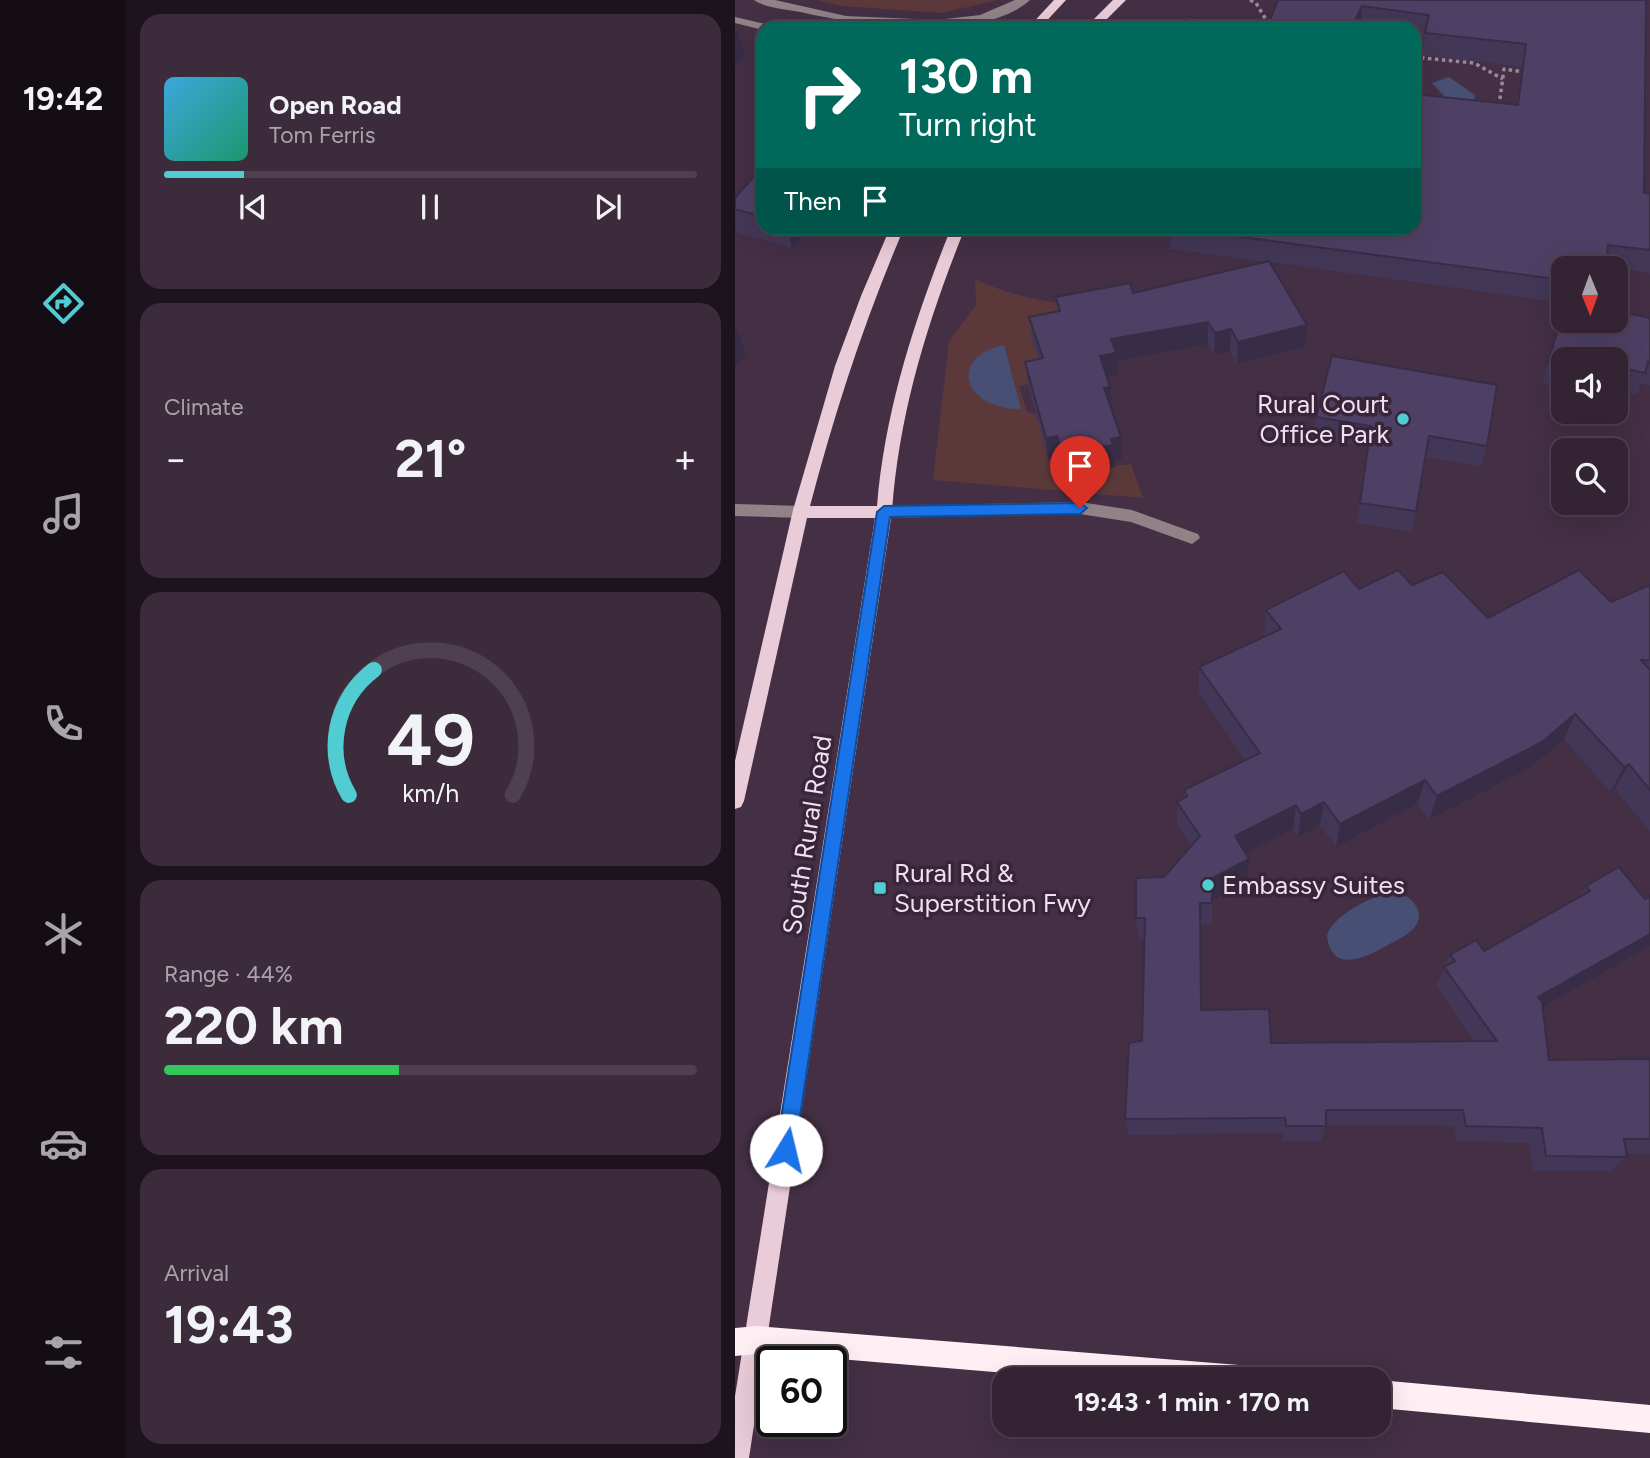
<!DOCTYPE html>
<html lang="en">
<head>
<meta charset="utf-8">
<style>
  :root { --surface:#332333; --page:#3b2b3b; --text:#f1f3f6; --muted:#a9a4ac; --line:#4e404e; --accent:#51ccd3 }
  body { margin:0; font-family:Figtree,sans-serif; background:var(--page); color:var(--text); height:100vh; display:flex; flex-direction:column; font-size:26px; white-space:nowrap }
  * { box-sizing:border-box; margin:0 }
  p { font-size:23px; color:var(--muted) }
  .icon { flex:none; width:38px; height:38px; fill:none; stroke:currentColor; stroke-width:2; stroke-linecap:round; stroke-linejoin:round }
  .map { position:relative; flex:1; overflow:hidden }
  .details { display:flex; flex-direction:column; gap:14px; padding:14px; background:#1c131c; width:609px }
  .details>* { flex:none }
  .hud { position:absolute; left:21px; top:21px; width:665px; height:214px; border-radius:21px; box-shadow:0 7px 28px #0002,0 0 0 2px var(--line); background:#00695c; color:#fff; overflow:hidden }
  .needle { width:46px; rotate:179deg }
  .controls { position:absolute; left:816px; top:256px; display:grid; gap:14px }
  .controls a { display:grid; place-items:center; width:77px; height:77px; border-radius:14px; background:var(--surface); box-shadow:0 7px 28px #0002,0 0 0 2px var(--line); font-size:35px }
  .speed { position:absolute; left:21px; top:1346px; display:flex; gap:14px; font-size:35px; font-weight:700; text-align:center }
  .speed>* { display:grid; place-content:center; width:91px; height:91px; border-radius:50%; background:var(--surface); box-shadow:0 7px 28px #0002,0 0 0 2px var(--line); line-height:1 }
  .speed .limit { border:4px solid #111; border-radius:10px; background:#fff; color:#111 }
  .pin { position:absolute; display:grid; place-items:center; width:60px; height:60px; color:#fff; margin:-72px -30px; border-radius:50% 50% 50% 0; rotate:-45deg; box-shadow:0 0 7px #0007 }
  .pin .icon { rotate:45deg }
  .me { position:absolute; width:77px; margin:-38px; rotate:9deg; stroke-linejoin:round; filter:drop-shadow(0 0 5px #0008) }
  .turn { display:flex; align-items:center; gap:24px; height:147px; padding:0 28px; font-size:32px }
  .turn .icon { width:91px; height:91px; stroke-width:2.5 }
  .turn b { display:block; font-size:49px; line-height:60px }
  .then { display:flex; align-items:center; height:66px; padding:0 28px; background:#0003; gap:14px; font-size:26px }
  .big { font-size:52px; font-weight:700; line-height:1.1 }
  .details .card { flex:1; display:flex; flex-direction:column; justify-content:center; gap:10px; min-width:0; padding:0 24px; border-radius:21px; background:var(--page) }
  .details .dial { align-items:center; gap:0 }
  .dial svg { height:182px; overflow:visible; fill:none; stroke:var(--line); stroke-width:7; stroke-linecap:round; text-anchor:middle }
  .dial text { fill:var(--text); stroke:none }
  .song { display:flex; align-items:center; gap:21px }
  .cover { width:84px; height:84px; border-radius:10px; background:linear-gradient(135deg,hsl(200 70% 55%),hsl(160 70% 35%)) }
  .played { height:7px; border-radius:4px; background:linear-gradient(90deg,var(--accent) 15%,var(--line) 15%) }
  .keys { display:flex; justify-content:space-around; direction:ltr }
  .heat { display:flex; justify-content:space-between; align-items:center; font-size:38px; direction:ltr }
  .charge { height:10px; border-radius:5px; background:linear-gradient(90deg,#34c759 44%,var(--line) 0) }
  .trip { position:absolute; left:257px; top:1367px; width:399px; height:70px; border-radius:21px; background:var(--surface); box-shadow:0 7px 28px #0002,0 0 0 2px var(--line); font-weight:700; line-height:70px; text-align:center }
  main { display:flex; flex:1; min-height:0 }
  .tab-bar { display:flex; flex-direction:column; width:126px; justify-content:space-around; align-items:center; background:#140e14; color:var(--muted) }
  .tab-bar .icon { width:49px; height:49px }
  .tab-bar .active { color:var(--accent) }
  .tab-bar b { font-size:32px; color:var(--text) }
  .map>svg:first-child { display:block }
  .green { fill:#5b393b }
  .water { fill:#484f75 }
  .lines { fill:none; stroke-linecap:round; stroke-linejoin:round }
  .path { stroke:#9a899a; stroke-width:3.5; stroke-dasharray:3.5 3.5; stroke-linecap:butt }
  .minor { fill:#918288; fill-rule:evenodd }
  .major { fill:#eacbd8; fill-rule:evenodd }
  .highway { fill:#feeff5; fill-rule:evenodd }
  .wall { fill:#433757 }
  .shaded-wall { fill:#372d47 }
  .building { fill:#4e4065; stroke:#372d47; stroke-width:2 }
  .route { fill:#1a73e8; stroke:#114b97; stroke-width:2 }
  .poi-dot { fill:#51ccd3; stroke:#39253a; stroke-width:2.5 }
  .labels { text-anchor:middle; stroke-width:7; stroke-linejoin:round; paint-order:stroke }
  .poi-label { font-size:26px; fill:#efe1ef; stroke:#39253a; text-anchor:start }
  .street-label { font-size:26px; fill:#efe1ef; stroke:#39253a }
</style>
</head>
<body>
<main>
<nav class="tab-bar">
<b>19:42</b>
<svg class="icon active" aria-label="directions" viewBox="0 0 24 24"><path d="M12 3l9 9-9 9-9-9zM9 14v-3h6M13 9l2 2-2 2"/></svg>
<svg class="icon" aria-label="music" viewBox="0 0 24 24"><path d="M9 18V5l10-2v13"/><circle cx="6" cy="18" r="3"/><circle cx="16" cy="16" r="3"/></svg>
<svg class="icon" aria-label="phone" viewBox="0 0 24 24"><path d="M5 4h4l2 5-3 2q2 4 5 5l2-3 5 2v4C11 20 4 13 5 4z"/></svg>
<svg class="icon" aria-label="climate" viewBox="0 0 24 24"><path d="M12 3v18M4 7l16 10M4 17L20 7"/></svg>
<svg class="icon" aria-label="car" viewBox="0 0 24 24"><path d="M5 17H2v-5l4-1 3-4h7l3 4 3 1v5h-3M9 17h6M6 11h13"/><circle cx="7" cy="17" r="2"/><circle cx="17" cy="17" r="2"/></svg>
<svg class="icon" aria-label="filters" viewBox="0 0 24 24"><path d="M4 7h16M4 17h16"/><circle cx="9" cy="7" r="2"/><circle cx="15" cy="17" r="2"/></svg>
</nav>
<section class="details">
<div class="card">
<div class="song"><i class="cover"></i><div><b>Open Road</b><p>Tom Ferris</p></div></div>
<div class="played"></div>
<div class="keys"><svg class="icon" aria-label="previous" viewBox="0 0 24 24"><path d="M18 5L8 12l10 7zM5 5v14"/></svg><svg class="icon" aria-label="pause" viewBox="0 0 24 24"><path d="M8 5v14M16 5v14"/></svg><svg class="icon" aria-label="next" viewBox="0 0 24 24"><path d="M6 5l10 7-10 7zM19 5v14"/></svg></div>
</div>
<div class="card"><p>Climate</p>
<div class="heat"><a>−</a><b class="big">21°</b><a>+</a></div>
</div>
<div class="card dial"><svg viewBox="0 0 100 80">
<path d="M14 69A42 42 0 1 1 86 69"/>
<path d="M14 69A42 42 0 0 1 25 14" stroke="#51ccd3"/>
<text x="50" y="56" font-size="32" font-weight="700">49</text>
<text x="50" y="72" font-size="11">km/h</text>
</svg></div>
<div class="card"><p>Range · 44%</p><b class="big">220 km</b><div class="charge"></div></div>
<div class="card"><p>Arrival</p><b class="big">19:43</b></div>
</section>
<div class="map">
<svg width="915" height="1458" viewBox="0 0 915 1458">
  <rect width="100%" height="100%" fill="#442f44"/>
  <g class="green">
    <polygon points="82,0 263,0 207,13 106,6"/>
    <path d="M 240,279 C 274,295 307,302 344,305 L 311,381 L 284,386 L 292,412 L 317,418 L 330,473 L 396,464 L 408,498 L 198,480 L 214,341 L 241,305 Z"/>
  </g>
  <g class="water">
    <polygon points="714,77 740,95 737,112 711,98 697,83"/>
    <path d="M 269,345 L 286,409 C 229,409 211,358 269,345 Z"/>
    <path d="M 662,892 C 677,896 692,913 679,928 C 672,936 660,941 651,946 C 630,958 597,974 592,936 C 596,916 642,892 662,892 Z"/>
  </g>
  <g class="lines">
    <g class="path">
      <polyline points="515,0 521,3 536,28"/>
      <polyline points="679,57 739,63 768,79"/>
      <polyline points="764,106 769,69 790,72"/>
    </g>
    <g class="minor">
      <path d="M 19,0 L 40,0 L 111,16 L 202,20 L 245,15 L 280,0 L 295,0 C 247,44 123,25 65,12 C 51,9 30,8 19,0 Z"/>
      <polygon points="0,17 38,26 40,28 28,30 0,23"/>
      <polygon points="345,502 397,510 463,534 465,538 457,544 396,522 345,514 149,518 141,512 149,506"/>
      <polygon points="0,504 67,506 75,512 67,518 0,516"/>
    </g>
    <g class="major">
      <polygon points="319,0 331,0 305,28 293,28"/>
      <polygon points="378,0 391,0 363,28 350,28"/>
      <path d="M 155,228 L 169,228 C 130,319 100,411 75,506 L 142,506 C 150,409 180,318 216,228 L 230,228 C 193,320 164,412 157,512 L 14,1458 L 0,1458 L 0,1396 L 140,518 L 72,518 L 9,801 L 6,807 L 0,809 L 0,761 L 58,510 L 100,366 L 126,296 Z"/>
    </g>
    <g class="highway">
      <polygon points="22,1326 504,1365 514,1369 518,1379 343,1379 104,1359 22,1354 0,1356 0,1328"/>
      <polygon points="644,1380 915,1405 915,1433 644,1408"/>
    </g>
  </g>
  <g class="wall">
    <polygon points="543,0 911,0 909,193 915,194 915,273 880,268 828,268 828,303 535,262 570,347 502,364 495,351 479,355 473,344 382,361 383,375 372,378 375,387 377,409 386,437 387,459 379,461 379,467 347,473 346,470 330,473 325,457 313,460 293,384 290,362 304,359 297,339 294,317 322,311 321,297 398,293 531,262 435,249 435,228 679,228 781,105 787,67 687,55 690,37 679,35 679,28 532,28"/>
    <polygon points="28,166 28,228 77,228 57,248 1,232 0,198"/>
    <polygon points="828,311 915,318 915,386 906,384 902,395 880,390 880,359 828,359 828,389 807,384"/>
    <polygon points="581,417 752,446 746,467 691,457 677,532 622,523 632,447 578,438"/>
    <polygon points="677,585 753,618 876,602 915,585 915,832 880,789 875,792 829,739 796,767 694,820 682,804 601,847 585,825 563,837 558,829 511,853 512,881 477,899 477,924 465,925 466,1010 536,1043 739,1041 701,986 715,955 749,951 844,898 851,886 910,899 915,896 915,946 807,1007 814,1060 915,1059 915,1154 891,1154 892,1157 876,1171 798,1171 794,1143 721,1141 719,1126 591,1125 586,1141 548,1142 547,1133 393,1135 390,1119 407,1041 410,939 403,939 401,918 429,877 456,846 442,825 442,802 449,798 449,790 510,760 464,693 464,667 529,636 531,610 624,589"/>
  </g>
  <g class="shaded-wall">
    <polygon points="627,6 625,28 616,28"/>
    <polygon points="2,31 10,56 0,66 0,33"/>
    <polygon points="51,228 77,228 57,248"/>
    <polygon points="473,322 473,344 382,361 383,375 367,379 365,356 376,339"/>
    <polygon points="572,325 570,347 502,364 503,342"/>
    <polygon points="2,329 11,354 0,367 0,332"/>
    <polygon points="496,329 495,351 479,355 480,333"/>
    <polygon points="375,387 377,409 369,388"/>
    <polygon points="322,436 325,457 313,460 311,438"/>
    <polygon points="386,437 387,459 379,461 379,467 347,473 345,451 376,439"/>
    <polygon points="344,448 346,470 330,473 327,452"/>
    <polygon points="840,714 829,739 796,767 694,820 702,796"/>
    <polygon points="894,764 880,789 875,792 889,767"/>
    <polygon points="690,780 682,804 601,847 605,824"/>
    <polygon points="589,802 585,825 563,837 566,814"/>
    <polygon points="561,805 558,829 499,859 500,836"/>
    <polygon points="514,859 512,881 476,900 477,878"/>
    <polygon points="915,934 915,946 791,1016 803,997"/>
  </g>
  <g class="building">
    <polygon points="543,0 911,0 909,193 915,194 915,250 873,245 871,268 828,268 828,280 439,228 679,228 679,94 783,105 791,44 690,33 694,15 627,6 616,28 532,28"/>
    <polygon points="454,17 509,28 446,28"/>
    <polygon points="28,166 28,217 0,209 0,198"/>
    <polygon points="534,261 572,325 503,342 496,329 480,333 473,322 376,339 381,353 365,356 375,387 369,388 386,437 376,439 378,445 345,451 344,448 327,452 322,436 311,438 290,362 308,358 294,317 325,311 321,297 395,283 398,293"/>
    <polygon points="880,311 915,318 915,363 913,362 910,373 886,368 884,379 880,378 880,359 828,359 828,366 813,363 828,312 828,320 880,320"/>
    <polygon points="597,356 762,385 752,446 694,436 681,511 625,503 636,426 581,417"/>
    <polygon points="663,570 677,585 708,572 753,618 844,570 876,602 915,585 915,660 906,660 915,670 915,790 894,764 889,767 840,714 807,742 702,796 690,780 605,824 589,802 566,814 561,805 500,836 514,859 477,878 477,903 465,903 466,1010 534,1009 536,1043 762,1041 709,967 720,961 715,955 741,940 749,951 855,891 851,886 884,867 910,899 915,896 915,934 803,997 807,1002 814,1060 915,1059 915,1139 889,1139 892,1157 811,1156 807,1128 731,1126 728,1110 591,1110 591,1126 551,1126 550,1118 390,1119 394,1043 407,1041 410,918 401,918 401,878 429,877 465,836 442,802 452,796 449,790 525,753 464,667 546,629 531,610 609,571 624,589"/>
  </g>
  <polygon class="route" points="345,503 352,508 345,514 155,517 60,1150 58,1157 51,1159 44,1157 41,1150 142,512 149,506"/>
  <g class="poi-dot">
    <circle cx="668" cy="419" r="7"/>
    <circle cx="473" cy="885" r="7"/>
    <rect x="138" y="881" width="14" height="14" rx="3.5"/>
  </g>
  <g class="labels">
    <g class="poi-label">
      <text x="654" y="413" text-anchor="end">Rural Court<tspan x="654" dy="30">Office Park</tspan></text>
      <text x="159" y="882">Rural Rd &amp;<tspan x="159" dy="30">Superstition Fwy</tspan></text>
      <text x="487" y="894">Embassy Suites</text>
    </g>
    <g class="street-label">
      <text transform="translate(72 835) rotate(-81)" y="9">South Rural Road</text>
    </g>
  </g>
</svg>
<div class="controls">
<a><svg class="needle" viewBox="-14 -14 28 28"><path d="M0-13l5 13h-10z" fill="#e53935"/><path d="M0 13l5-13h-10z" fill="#a9a4ac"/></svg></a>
<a><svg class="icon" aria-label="sound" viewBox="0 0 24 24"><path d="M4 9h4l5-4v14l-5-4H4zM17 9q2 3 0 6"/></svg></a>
<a><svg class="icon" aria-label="search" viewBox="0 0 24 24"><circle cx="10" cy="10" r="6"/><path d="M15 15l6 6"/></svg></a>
</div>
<div class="speed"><div class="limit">60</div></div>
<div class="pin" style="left:345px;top:508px;background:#d93025"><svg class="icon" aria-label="arrive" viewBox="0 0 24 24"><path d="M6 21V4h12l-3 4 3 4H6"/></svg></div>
<svg class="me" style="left:51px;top:1150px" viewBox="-20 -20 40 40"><circle r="19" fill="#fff"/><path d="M0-13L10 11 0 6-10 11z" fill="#1a73e8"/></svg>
<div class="trip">19:43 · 1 min · 170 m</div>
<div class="hud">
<div class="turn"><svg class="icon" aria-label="right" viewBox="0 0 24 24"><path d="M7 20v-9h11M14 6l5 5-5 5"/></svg><div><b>130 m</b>Turn right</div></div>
<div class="then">Then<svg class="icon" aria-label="arrive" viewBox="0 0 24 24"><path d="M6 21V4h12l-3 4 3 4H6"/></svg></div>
</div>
</div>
</main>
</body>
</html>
